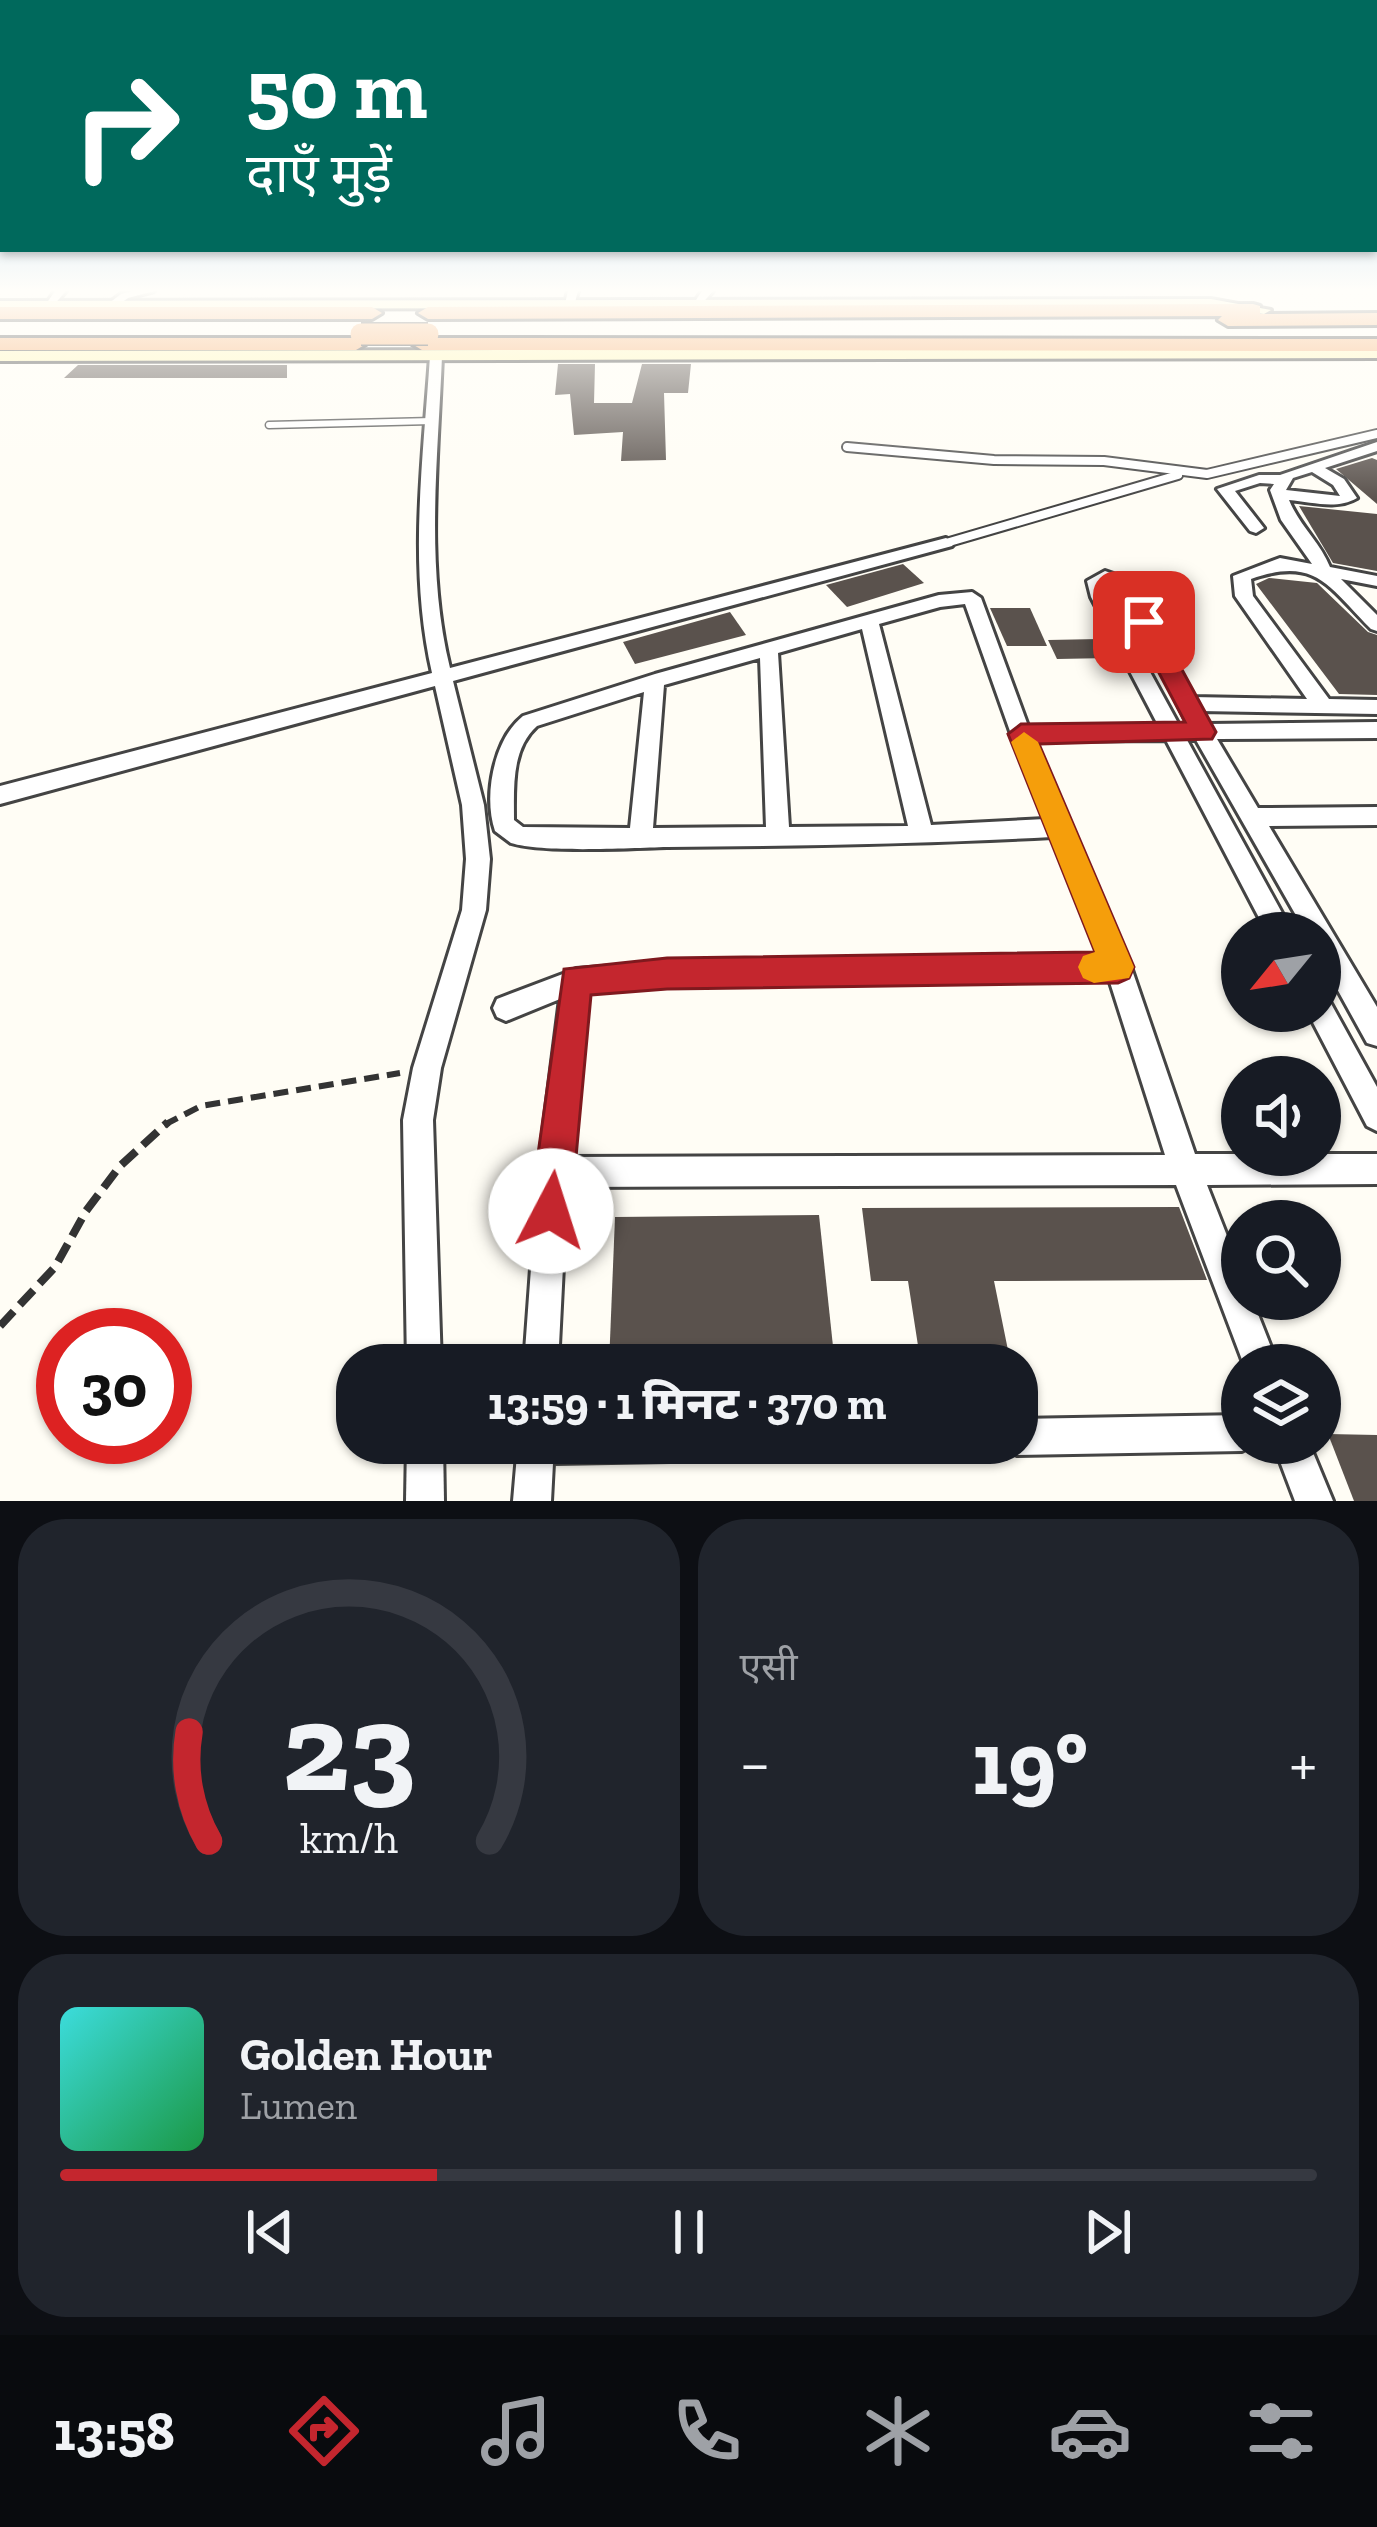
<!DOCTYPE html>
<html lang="hi">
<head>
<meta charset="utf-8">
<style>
  :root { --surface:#171b24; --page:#20242c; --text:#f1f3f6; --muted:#9ea1a6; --line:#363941; --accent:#c4262e }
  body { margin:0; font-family:"Zilla Slab","Noto Sans Devanagari",serif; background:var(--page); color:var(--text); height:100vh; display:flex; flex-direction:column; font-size:45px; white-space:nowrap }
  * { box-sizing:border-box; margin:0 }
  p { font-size:39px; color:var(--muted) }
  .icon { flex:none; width:66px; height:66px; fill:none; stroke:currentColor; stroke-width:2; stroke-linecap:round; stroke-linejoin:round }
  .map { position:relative; height:1501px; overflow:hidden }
  .details { display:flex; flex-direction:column; gap:18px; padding:18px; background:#0d0f14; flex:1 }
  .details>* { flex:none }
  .banner { position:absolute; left:0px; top:0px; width:1377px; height:252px; box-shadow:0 3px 9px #0004; background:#00695c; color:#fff; overflow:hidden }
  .needle { width:78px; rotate:240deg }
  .buttons { position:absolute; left:1221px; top:912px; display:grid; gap:24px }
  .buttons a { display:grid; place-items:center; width:120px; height:120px; border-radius:50%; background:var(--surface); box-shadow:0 3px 9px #0004; font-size:60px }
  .speed { position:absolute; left:36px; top:1308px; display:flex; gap:24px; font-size:60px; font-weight:700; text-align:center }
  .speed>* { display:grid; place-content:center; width:156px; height:156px; border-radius:50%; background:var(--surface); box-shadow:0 3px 9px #0004; line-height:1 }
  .speed .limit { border:18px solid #d22; background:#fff; color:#111 }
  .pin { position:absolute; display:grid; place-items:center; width:102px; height:102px; color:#fff; margin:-51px; border-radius:24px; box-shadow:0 6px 18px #0006 }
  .me { position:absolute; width:132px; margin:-66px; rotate:5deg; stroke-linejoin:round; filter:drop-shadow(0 0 9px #0008) }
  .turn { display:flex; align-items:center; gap:42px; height:252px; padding:0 48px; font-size:54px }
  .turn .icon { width:156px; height:156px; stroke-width:2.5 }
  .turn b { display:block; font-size:84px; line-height:102px }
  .big { font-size:90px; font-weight:800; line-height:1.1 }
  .details .card { flex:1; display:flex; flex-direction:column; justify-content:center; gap:18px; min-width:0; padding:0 42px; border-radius:48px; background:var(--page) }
  .details .dial { align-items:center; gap:0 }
  .dial svg { height:312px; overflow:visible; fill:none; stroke:var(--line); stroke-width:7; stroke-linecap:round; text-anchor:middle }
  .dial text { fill:var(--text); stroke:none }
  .song { display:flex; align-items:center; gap:36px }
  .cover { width:144px; height:144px; border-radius:18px; background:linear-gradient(135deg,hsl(180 70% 55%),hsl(140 70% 35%)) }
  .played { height:12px; border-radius:6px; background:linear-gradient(90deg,var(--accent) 30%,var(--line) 30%) }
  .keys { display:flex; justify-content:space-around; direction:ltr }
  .heat { display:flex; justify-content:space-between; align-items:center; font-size:66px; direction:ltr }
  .details .tiles { flex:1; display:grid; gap:18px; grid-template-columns:1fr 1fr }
  .card:last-child { grid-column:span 2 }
  .trip { position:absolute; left:336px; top:1344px; width:702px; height:120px; border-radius:48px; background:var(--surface); box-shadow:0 3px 9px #0004; font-weight:800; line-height:120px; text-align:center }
  .dock { display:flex; height:192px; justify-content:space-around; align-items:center; background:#090b0e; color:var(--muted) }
  .dock .icon { width:84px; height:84px }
  .dock .active { color:var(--accent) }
  .dock b { font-size:54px; color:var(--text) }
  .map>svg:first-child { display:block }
  .building { fill:#5a524d }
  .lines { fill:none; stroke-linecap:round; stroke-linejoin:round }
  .lane-far1-casing { stroke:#444; stroke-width:9 }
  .lane-casing { stroke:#444; stroke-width:12 }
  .street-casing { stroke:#444; stroke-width:6 }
  .secondary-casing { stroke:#333; stroke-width:6 }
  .highway-casing { stroke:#222; stroke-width:6 }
  .path-far1 { stroke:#333; stroke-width:6; stroke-dasharray:15 8; stroke-linecap:butt }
  .path { stroke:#333; stroke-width:8; stroke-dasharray:20 9; stroke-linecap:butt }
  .lane-far1 { stroke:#fff; stroke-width:6 }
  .lane { stroke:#fff; stroke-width:8 }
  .street { fill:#fff; fill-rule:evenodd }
  .secondary { fill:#fff6b0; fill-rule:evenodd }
  .highway { fill:#f5a25d; fill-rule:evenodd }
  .highway-bridge-casing { stroke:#222; stroke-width:24; stroke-linecap:butt }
  .highway-bridge { stroke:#f5a25d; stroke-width:21 }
  .route { fill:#c4262e; stroke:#7f191e; stroke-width:3 }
  .slow { fill:#f59e0b }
</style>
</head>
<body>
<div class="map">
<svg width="1377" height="1501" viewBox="0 0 1377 1501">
  <rect width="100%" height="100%" fill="#fffdf5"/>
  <g class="building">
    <polygon points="558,364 595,364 594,403 632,403 642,364 691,364 688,393 664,393 666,460 621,461 623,432 574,435 570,394 555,395"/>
    <polygon points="78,365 287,365 287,378 64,378"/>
    <polygon points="1372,458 1377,460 1377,504 1336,469"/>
    <polygon points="1299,506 1377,514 1377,571 1333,563"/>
    <polygon points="903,564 924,583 847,607 826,585"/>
    <polygon points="1269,578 1317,583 1368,632 1377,635 1377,695 1339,694 1256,584"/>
    <polygon points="990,608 1030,608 1047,646 1007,646"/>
    <polygon points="730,612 746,635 635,664 623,642"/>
    <polygon points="1099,639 1110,658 1057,659 1048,640"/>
    <polygon points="1179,1207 1207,1280 994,1281 1011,1365 921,1365 908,1281 871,1281 862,1208"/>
    <polygon points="819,1215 835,1365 609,1365 615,1217"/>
    <polygon points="1328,1434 1377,1435 1377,1501 1354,1501"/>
  </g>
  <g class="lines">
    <g class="lane-far1-casing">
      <polyline id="lane-far1" points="269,425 432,421"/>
    </g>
    <g class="lane-casing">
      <g id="lane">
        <polyline points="847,447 994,460 1104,461 1207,474 1377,434"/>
        <polyline points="946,543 1178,475"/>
      </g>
    </g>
    <g class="street-casing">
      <g id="street">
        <polygon points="55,291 66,291 52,307 44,307"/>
        <polygon points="133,291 154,291 128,298 117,306 108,304 121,294"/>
        <polygon points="568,291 578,291 574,306 565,304"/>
        <polygon points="702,291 713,291 700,306 692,306"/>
        <path d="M 436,352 L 442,356 C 438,460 425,566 450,668 L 946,538 L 954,543 L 952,546 L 453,681 L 484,805 L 490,859 L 486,910 L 441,1068 L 433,1120 L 441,1365 L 407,1365 L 403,1120 L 413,1068 L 462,910 L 466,859 L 462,805 L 435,686 L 0,804 L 0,786 L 432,673 C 408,568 423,462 430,356 Z"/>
        <path d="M 1377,442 L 1377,451 L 1325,468 L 1344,479 L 1357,498 C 1337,510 1312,502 1289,500 C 1299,525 1320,542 1330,567 L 1377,576 L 1377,586 L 1341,579 L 1377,615 L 1377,631 L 1371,629 C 1328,586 1316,556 1251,579 L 1253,596 L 1329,699 L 1377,700 L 1377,714 L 1200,711 L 1208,724 L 1377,722 L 1377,738 L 1217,739 L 1258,808 L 1377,807 L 1377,825 L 1269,826 L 1377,1007 L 1377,1046 L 1367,1043 L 1320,958 L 1320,933 L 1306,933 L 1196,740 L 1187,740 L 1293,933 L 1267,933 L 1166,740 L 1035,741 L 1131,967 L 1195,1154 L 1377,1154 L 1377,1184 L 1207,1185 L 1242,1274 L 1242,1299 L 1252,1299 L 1278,1365 L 1244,1365 L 1176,1185 L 567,1187 L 558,1365 L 524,1365 L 538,1172 L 560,999 L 506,1021 L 497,1017 L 493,1008 L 497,999 L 576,969 L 667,962 L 1100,955 L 1052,837 C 924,844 795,846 667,847 C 629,848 543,853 511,843 L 495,831 C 483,796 494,739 523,716 L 655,674 L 939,595 L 972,592 L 981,598 L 1028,726 L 1158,725 L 1091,597 L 1087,581 L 1105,571 L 1131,580 L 1192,697 L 1307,699 L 1235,596 L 1233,576 L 1280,558 L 1312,564 L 1281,520 L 1270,490 L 1274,484 L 1260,483 L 1235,491 L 1264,528 L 1256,533 L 1250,531 L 1217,489 L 1259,475 L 1280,475 ZM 1312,472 L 1333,485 L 1340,496 L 1286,490 L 1293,478 ZM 1105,583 L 1119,588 L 1124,596 L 1188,725 L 1179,725 L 1109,597 ZM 965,604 L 1011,734 L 1045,819 L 931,825 L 879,624 L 940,607 ZM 862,629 L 908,826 L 789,827 L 778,653 ZM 760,658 L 766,827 L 653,828 L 664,685 ZM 644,692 L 630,828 L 523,827 L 514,820 C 514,788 511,749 537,726 ZM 1109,979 L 1165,1155 L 570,1157 L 588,992 L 667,986 Z"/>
        <polygon points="1320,996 1329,1000 1377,1087 1377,1131 1367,1126 1307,1011 1320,1011"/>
        <polygon points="1242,1415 1242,1443 1256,1443 1242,1451 1017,1455 1004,1450 1001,1443 1017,1443 1017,1419"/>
        <polygon points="407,1443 443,1443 444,1501 406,1501"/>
        <polygon points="518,1443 688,1443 683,1456 670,1461 553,1463 551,1501 513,1501"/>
        <polygon points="1273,1443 1309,1443 1333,1501 1295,1501"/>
      </g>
    </g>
    <g class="secondary-casing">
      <g id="secondary">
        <polygon points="1211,299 1271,310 1264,314 1211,307 0,309 0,301"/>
        <polygon points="1377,348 1377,358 0,361 0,351"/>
      </g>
    </g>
    <g class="highway-casing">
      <g id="highway">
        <polygon points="1253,304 1260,306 1260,314 1377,313 1377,325 1228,326 1218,320 1222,316 428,319 418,313 428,307"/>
        <polygon points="0,307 372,307 382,313 372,319 0,319"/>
        <polygon points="0,338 356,338 366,344 356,350 0,350"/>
        <polygon points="1377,339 1377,351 422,350 412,344 422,338"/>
      </g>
    </g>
    <polyline class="path-far1" points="164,1125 201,1106 400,1073"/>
    <polyline class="path" points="0,1326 55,1267 86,1211 120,1166 168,1122"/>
    <use href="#lane-far1" class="lane-far1"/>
    <use href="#lane" class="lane"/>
    <use href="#street" class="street"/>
    <use href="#secondary" class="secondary"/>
    <use href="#highway" class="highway"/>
    <g class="highway-bridge-casing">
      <polyline id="highway-bridge" points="361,334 428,334"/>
    </g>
    <use href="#highway-bridge" class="highway-bridge"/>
  </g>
  <linearGradient id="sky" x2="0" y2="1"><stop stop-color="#95c6ee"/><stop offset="0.58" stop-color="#fffefa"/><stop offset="1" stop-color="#fffefa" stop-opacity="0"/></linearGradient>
  <rect width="1377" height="501" fill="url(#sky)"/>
  <polygon class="route" points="1144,614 1156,622 1216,732 1212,739 1039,744 1134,967 1129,978 1118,983 667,989 591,995 571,1211 565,1225 551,1231 536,1225 530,1211 564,969 667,958 1095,952 1008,734 1021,724 1185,722 1132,622"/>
  <polygon class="slow" points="1024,732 1038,742 1134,967 1129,978 1094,983 1083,978 1078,967 1083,956 1095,952 1011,742"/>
</svg>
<div class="buttons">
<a><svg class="needle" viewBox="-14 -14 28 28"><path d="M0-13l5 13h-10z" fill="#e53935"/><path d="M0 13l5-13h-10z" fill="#9ea1a6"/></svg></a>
<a><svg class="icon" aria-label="sound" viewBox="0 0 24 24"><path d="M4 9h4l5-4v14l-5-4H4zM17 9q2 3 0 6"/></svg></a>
<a><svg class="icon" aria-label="search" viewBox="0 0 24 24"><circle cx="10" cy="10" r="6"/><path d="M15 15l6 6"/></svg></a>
<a><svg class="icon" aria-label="layers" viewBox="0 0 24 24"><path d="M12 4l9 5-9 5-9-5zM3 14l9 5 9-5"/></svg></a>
</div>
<div class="speed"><div class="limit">30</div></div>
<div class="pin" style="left:1144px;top:622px;background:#d93025"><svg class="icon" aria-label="arrive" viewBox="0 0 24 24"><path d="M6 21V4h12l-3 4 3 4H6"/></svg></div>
<svg class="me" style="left:551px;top:1211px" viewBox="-20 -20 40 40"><circle r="19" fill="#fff"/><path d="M0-13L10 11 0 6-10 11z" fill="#c4262e"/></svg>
<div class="trip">13:59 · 1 मिनट · 370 m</div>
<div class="banner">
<div class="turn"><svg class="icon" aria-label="right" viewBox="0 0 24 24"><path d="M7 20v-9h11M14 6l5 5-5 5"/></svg><div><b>50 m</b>दाएँ मुड़ें</div></div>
</div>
</div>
<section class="details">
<div class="tiles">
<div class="card dial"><svg viewBox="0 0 100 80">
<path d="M14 69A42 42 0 1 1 86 69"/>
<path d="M14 69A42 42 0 0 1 9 41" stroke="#c4262e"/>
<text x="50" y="56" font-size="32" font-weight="700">23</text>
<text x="50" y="72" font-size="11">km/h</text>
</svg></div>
<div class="card"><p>एसी</p>
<div class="heat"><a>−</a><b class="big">19°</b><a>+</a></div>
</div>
<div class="card">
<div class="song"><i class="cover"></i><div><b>Golden Hour</b><p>Lumen</p></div></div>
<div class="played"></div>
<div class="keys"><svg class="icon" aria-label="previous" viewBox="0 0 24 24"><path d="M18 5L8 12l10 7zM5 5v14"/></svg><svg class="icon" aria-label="pause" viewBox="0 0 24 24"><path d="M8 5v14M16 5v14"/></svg><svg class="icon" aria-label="next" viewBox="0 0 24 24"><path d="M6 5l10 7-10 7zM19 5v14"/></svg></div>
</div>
</div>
</section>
<nav class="dock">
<b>13:58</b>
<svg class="icon active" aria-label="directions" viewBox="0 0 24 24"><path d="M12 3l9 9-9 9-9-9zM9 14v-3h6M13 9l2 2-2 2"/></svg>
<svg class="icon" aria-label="music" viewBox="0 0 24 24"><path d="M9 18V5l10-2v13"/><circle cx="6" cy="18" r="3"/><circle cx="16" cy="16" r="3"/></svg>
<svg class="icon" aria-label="phone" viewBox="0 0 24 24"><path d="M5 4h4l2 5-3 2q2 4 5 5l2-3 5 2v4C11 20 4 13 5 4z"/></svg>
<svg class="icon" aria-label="climate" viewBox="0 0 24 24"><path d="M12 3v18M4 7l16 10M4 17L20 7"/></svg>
<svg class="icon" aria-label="car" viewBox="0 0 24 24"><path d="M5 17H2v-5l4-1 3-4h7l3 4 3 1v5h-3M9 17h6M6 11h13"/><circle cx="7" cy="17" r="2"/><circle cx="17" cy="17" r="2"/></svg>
<svg class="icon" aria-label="filters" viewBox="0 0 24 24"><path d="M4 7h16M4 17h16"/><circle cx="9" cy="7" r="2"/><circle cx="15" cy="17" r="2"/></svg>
</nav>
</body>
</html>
